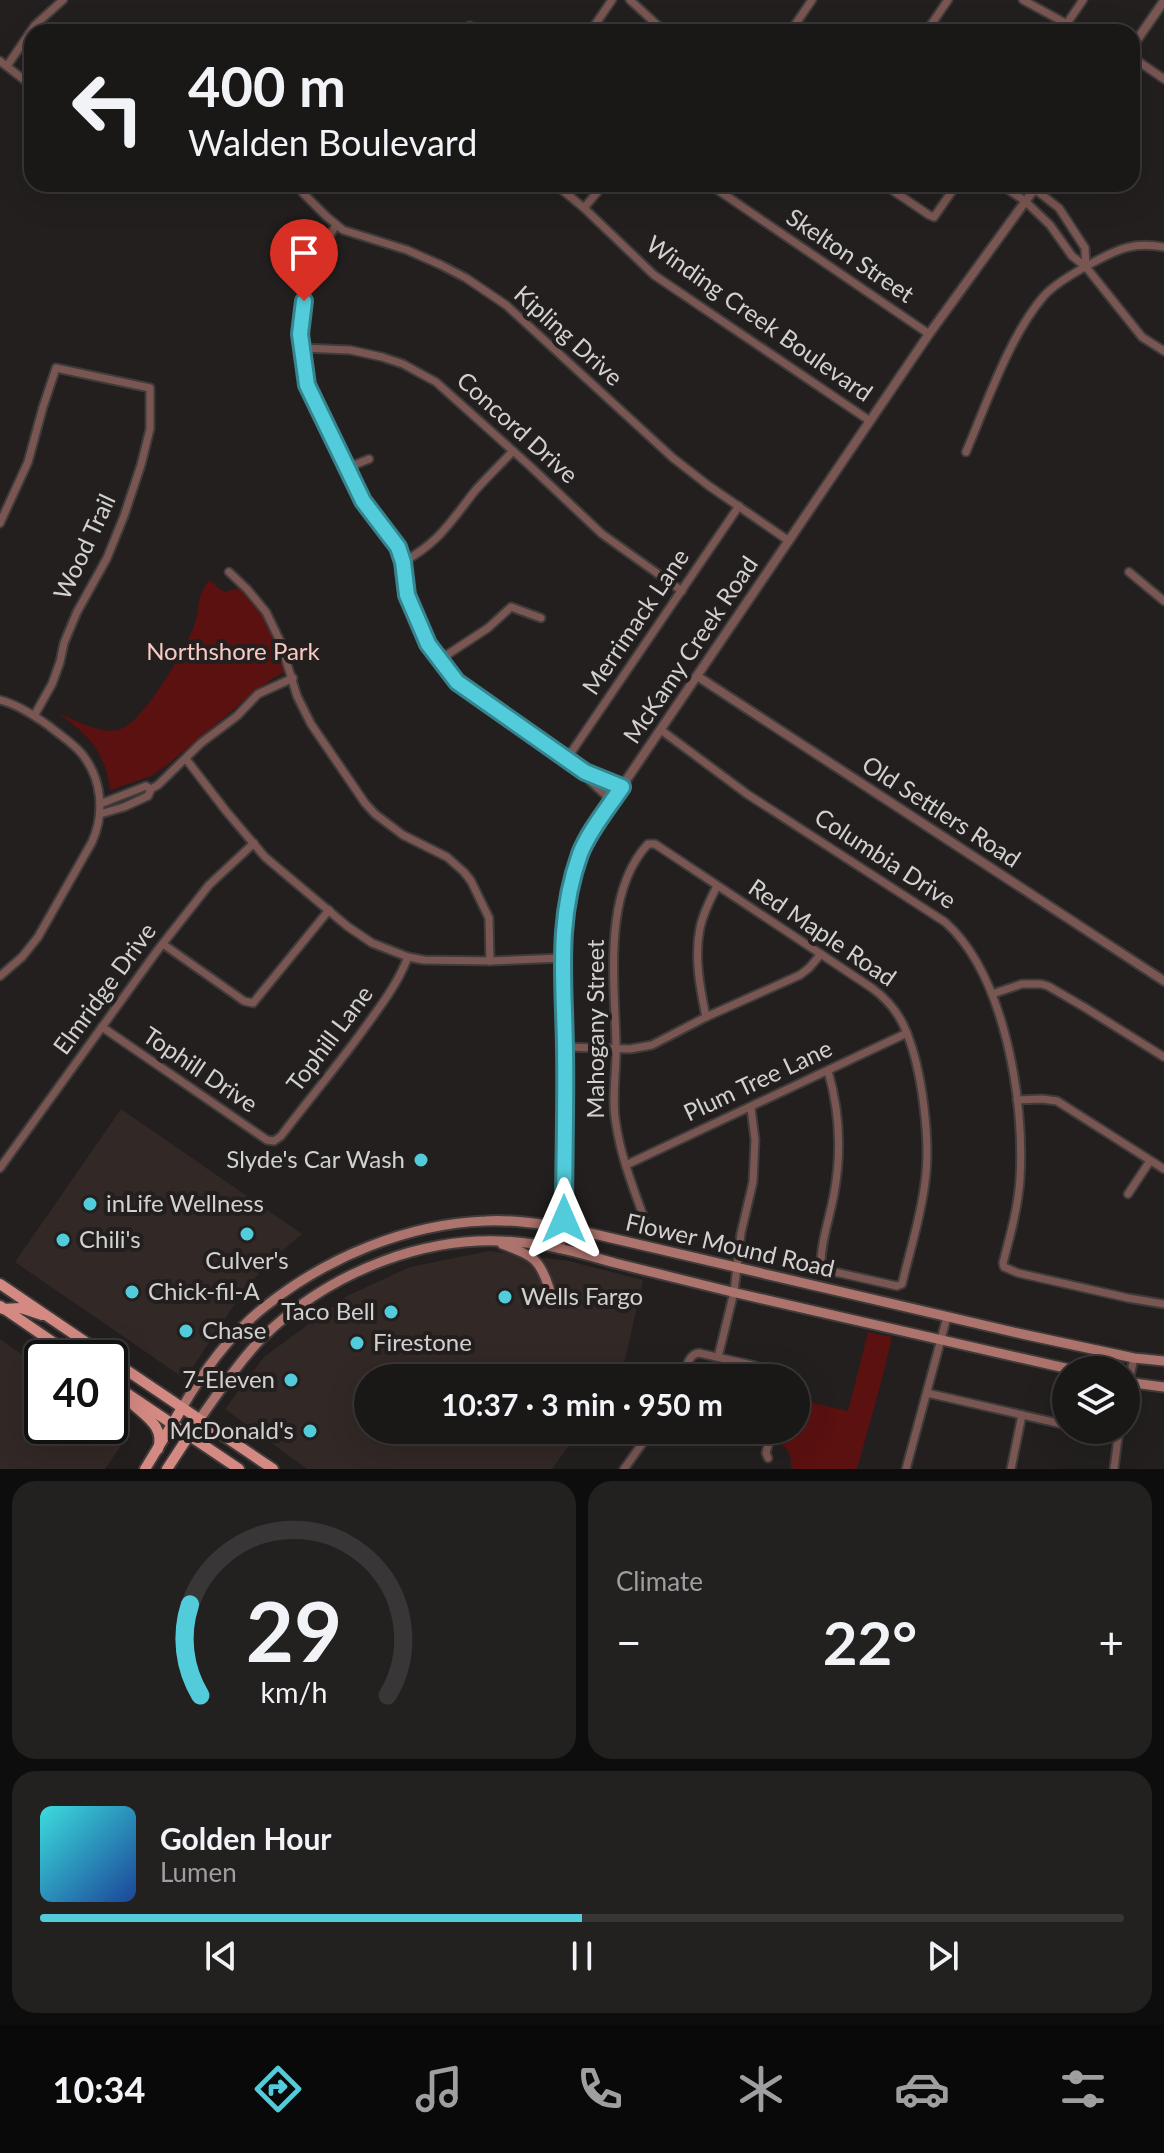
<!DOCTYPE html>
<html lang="en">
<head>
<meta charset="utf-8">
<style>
  :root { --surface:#1a1717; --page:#232020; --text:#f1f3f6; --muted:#9f9fa1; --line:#383636; --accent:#52cbda }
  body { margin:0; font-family:Lato,sans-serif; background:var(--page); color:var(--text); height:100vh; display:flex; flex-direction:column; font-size:30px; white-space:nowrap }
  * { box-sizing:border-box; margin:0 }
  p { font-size:26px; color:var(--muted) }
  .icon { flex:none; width:44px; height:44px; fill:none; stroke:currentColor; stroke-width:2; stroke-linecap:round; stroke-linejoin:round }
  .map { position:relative; height:1469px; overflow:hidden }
  .sheet { display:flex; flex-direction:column; gap:12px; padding:12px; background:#0e0d0d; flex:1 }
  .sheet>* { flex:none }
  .banner { position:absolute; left:24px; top:24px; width:1116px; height:168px; border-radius:24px; box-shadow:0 8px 32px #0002,0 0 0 2px var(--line); background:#1a1717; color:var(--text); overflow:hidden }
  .fabs { position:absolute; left:1052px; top:1356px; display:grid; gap:16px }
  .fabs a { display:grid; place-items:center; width:88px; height:88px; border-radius:50%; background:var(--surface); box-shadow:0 8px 32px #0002,0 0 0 2px var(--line); font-size:40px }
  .speed { position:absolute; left:24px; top:1340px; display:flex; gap:16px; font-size:40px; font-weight:700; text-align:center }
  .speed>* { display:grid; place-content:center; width:104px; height:104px; border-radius:50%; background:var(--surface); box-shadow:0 8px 32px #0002,0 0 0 2px var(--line); line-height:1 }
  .speed .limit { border:4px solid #111; border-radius:12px; background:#fff; color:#111 }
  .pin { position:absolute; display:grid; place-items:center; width:68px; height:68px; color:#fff; margin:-82px -34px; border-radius:50% 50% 50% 0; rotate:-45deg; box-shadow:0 0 8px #0007 }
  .pin .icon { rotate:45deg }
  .me { position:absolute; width:88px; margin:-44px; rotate:0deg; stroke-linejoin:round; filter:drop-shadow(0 0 6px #0008) }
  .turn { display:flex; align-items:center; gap:28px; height:168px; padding:0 32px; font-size:36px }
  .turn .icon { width:104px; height:104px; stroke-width:2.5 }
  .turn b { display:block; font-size:56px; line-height:68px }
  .big { font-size:60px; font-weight:700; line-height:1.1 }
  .sheet .widget { flex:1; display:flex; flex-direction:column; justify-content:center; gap:12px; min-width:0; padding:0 28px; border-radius:24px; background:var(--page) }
  .sheet .dial { align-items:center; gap:0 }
  .dial svg { height:208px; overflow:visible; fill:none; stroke:var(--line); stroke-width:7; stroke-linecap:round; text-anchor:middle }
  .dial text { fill:var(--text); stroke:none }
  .song { display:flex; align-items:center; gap:24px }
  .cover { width:96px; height:96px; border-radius:12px; background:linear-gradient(135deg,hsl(180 70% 55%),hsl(220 70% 35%)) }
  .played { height:8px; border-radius:4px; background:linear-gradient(90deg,var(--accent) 50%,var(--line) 50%) }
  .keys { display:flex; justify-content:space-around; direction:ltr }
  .heat { display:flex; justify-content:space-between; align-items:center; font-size:44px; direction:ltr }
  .sheet .tiles { flex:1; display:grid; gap:12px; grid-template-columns:1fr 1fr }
  .widget:last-child { grid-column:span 2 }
  .trip { position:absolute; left:354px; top:1364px; width:456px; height:80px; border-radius:40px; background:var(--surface); box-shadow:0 8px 32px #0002,0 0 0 2px var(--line); font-weight:700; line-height:80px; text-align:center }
  .tabs { display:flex; height:128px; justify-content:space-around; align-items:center; background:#0a0909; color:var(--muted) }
  .tabs .icon { width:56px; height:56px }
  .tabs .selected { color:var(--accent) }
  .tabs b { font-size:36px; color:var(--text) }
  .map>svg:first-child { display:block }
  .built { fill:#322826 }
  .green { fill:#5a1110 }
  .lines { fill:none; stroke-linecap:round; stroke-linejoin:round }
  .minor-casing { stroke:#3f3b3b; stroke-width:11 }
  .tertiary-casing { stroke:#3f3b3b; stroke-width:12 }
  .secondary-casing { stroke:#3f3b3b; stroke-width:13 }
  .primary-casing { stroke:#3f3b3b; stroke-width:14 }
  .minor { stroke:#7a5652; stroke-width:7 }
  .tertiary { stroke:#7a5652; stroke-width:8 }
  .secondary { stroke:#ad746d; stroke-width:9 }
  .primary { stroke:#d48a82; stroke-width:10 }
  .route-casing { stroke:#35848e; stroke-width:20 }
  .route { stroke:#52cbda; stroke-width:14 }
  .poi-dot { fill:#52cbda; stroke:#231f1f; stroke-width:3 }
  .labels { text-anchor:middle; stroke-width:8; stroke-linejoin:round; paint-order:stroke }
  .street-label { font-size:24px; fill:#d3d0d0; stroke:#231f1f }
  .park-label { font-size:24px; fill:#f8c9c3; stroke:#231f1f }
  .poi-label { font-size:24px; fill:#d3d0d0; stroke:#231f1f; text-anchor:start }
</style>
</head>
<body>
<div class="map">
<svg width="1164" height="1469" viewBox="0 0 1164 1469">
  <rect width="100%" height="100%" fill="#231f1f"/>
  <g class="built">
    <polygon points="121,1109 302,1234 265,1266 240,1296 185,1379 15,1262"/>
    <polygon points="489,1251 569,1261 643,1280 625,1360 613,1378 368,1378 368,1430 580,1430 552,1469 307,1469 225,1409 264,1357 347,1296 410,1267"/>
    <polygon points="0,1339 42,1369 42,1426 110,1426 110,1416 131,1431 105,1469 0,1469"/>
  </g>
  <g class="green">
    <path d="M 210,580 L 217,587 L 225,592 L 240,588 L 244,591 C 268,620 276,634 287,671 L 273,678 L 257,690 L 166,766 L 151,776 L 110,790 C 106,753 88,734 58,713 C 75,720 99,734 118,730 C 142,725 185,650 194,626 C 201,606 195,597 210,580 Z"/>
    <path d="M 868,1332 L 892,1337 L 882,1379 L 857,1469 L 794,1469 L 791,1467 C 792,1452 786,1448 776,1439 L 780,1430 L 796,1430 L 796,1399 L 848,1411 Z"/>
  </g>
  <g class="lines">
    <g class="minor-casing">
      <g id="minor">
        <polyline points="630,0 665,32"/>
        <polyline points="1023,0 1067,24"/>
        <polyline points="466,32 470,26"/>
        <polyline points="590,32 612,0"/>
        <polyline points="790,32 812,0"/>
        <polyline points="926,32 948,0"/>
        <polyline points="1061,32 1083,0"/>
        <polyline points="1132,57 1164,79"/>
        <polyline points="0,61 32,86"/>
        <polyline points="7,66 35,25 63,0"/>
        <polyline points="555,184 584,208 654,275 870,421"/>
        <polyline points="709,184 929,334"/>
        <polyline points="883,184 929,215 934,217 957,184"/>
        <polyline points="1000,184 1025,201 1050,225 1072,256 1086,267 1142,337 1164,351"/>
        <polyline points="1028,184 1059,208 1085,248 1086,267"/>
        <polyline points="303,193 327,217 343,230 407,250 441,265 466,278 506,305 673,458 709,486 789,541"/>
        <polyline points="584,208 604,184"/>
        <polyline points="336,225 315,260 309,276 304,301 300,334 307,385 363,501 398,547 403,562 407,595 421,631 448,672 457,682 585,772 622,787"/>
        <polyline points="301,348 350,350 382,357 403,364 436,382 531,467 602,534 682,591"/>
        <path d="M 966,452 C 987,403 1009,337 1043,297 C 1053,285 1079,270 1094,262 C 1120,248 1134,242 1164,247"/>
        <polyline points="347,468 369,459"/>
        <polyline points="0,523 28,462 43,407 56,368 150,388 150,429 141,465 124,516 107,558 77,612 64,643 60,662 52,684 34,716"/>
        <path d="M 403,562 C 438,543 450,523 474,492 C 486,478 500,465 513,451"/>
        <polyline points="229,572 247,589 266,612 280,641 297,696 311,724 365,803 375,814 403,835 447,857 464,872 471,881 489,918 490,961"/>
        <polyline points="1129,572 1164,601"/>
        <polyline points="439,660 488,628 511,607 541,618"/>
        <path d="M 0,700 C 17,704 35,716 49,726 C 60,735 73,743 82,754 C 102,779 105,813 92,842 L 38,937 L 22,957 L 0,976"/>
        <path d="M 661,730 L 747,794 L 945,922 C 1005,975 1025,1102 1020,1179 C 1018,1208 1010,1236 1003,1263 L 1004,1267 L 1018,1273 L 1128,1298 L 1164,1304"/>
        <polyline points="186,759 226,811 265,857 347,926 372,943 408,957 424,960 490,961 562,958"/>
        <polyline points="566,760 739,506"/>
        <polyline points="586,774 591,782 612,801"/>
        <polyline points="100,804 146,786 151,789"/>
        <polyline points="100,814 124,807 148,796 151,789 158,785 201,743 237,716 258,694 293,678"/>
        <polyline points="163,944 244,1001 253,1003 329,910"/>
        <polyline points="992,994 1022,984 1041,984 1048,986 1084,1007 1164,1057"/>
        <path d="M 706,1017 C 700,988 694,957 700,928 C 703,913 710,900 717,886"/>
        <path d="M 102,1027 L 267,1140 L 274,1141 L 281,1136 C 309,1099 339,1064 366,1026 C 382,1004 398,983 408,957"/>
        <polyline points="565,1047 630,1049 652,1045 706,1017 800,975 809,968 821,954"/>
        <polyline points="1017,1100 1042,1099 1057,1101 1164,1169"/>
        <polyline points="626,1165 907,1033"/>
        <polyline points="0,1168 157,951 209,885 254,843"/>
        <polyline points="1128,1194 1150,1161"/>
        <path d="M 644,1218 C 633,1187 621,1157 616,1124 C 611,1098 617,1071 616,1045 C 615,983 602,893 648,844 L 655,844 L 872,988 C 887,999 899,1013 906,1031 C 922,1069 931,1141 925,1182 C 921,1217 910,1250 902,1284 L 897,1286 L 826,1270 L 821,1267 C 820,1244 830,1217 834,1194 C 842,1151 840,1112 828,1071"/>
        <polyline points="718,1357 734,1292 741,1233 753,1182 755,1140 751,1108"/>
        <path d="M 683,1378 C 686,1369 688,1354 699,1353 L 752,1365 L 789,1378"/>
        <polyline points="927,1393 1066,1425"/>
        <polyline points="1126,1394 1134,1358"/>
        <polyline points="1087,1430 1118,1437"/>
        <polyline points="768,1458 766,1453 772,1430"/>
        <polyline points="624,1469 652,1430"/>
        <polyline points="906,1469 947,1317"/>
        <polyline points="1011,1469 1022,1415"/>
        <polyline points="1114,1469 1119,1430"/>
      </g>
    </g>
    <g class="tertiary-casing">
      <g id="tertiary">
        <polyline points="1132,47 1164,1"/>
        <polyline points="697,676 1164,981"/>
        <polyline points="560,1249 564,1227 565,1047 562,958 564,917 567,902 582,850 612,801 929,334 1038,184"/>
      </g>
    </g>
    <g class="secondary-casing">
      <g id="secondary">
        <path d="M 502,1244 C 533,1256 540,1258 550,1291"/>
        <polyline points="1126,1382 1164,1387"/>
        <path d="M 182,1408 C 204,1370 232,1332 267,1305 C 328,1257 407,1224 485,1221 C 511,1219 538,1224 564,1227 L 1022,1334 L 1134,1358 L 1164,1361"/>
        <path d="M 199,1420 C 219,1392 238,1363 262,1338 C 330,1271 430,1231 526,1243 C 556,1246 586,1255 615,1263 C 654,1273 693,1282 732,1292 C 846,1319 960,1344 1074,1370"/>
      </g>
    </g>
    <g class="primary-casing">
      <g id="primary">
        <polyline points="0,1284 109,1358"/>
        <polyline points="0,1306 76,1358"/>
        <polyline points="3,1309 21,1308 42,1315"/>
        <polyline points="110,1359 273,1469"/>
        <polyline points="110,1382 239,1469"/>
        <path d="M 127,1398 C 141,1415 166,1424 158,1449"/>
        <polyline points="145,1469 182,1408"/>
        <polyline points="167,1469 199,1420"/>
      </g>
    </g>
    <use href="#minor" class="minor"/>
    <use href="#tertiary" class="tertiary"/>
    <use href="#secondary" class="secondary"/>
    <use href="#primary" class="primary"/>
  </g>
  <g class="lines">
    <g class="route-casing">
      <path id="route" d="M 304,301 L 300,334 L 307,385 L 363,501 L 398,547 L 403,562 L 407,595 L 428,644 L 457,682 L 585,772 L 622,787 C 608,808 589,831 580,854 C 556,921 564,979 565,1048 C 566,1105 564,1162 564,1219"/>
    </g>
    <use href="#route" class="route"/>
  </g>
  <g class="poi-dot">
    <circle cx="421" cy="1160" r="8"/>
    <circle cx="90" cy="1204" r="8"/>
    <circle cx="247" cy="1234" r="8"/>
    <circle cx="63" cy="1240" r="8"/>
    <circle cx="132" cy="1292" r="8"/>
    <circle cx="505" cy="1297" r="8"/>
    <circle cx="391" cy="1312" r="8"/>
    <circle cx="186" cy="1331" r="8"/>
    <circle cx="357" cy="1343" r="8"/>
    <circle cx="291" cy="1380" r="8"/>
    <circle cx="310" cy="1431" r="8"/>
  </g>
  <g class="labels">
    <g class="street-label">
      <text transform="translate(850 256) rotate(34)" y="8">Skelton Street</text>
      <text transform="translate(759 319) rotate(35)" y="8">Winding Creek Boulevard</text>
      <text transform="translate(568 336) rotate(42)" y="8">Kipling Drive</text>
      <text transform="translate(517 428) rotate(42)" y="8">Concord Drive</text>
      <text transform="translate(85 547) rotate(-65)" y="8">Wood Trail</text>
      <text transform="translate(636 622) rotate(-56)" y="8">Merrimack Lane</text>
      <text transform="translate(691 650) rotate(-56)" y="8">McKamy Creek Road</text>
      <text transform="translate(941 812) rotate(33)" y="8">Old Settlers Road</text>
      <text transform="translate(885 859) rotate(33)" y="8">Columbia Drive</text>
      <text transform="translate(822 933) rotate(34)" y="8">Red Maple Road</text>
      <text transform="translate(105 989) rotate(-54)" y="8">Elmridge Drive</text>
      <text transform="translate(596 1029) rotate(-90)" y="8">Mahogany Street</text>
      <text transform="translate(330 1039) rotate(-53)" y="8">Tophill Lane</text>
      <text transform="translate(200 1070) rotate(34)" y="8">Tophill Drive</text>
      <text transform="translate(758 1081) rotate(-25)" y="8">Plum Tree Lane</text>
      <text transform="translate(730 1246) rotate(13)" y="8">Flower Mound Road</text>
    </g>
    <g class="park-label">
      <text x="233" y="660">Northshore Park</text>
    </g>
    <g class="poi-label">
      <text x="405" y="1168" text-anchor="end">Slyde's Car Wash</text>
      <text x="106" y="1212">inLife Wellness</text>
      <text x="79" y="1248">Chili's</text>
      <text x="247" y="1269" text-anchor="middle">Culver's</text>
      <text x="148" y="1300">Chick-fil-A</text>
      <text x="521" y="1305">Wells Fargo</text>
      <text x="375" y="1320" text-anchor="end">Taco Bell</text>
      <text x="202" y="1339">Chase</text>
      <text x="373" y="1351">Firestone</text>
      <text x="275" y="1388" text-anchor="end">7-Eleven</text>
      <text x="294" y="1439" text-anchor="end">McDonald's</text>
    </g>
  </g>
</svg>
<div class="fabs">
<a><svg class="icon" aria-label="layers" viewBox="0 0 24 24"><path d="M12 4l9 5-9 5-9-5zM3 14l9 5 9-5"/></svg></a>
</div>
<div class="speed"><div class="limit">40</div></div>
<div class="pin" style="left:304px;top:301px;background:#d93025"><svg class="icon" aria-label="arrive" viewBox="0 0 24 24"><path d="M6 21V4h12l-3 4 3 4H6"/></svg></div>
<svg class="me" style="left:564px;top:1219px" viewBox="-20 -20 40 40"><path d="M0-17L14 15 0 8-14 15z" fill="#52cbda" stroke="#fff" stroke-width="4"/></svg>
<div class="trip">10:37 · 3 min · 950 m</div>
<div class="banner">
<div class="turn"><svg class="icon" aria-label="left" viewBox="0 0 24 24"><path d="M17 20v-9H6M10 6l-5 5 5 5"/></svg><div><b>400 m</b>Walden Boulevard</div></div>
</div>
</div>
<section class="sheet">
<div class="tiles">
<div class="widget dial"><svg viewBox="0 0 100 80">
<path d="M14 69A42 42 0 1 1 86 69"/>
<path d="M14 69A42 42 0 0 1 10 34" stroke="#52cbda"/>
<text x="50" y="56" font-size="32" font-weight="700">29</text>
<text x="50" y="72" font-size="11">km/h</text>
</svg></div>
<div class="widget"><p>Climate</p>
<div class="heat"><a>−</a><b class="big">22°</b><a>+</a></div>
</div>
<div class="widget">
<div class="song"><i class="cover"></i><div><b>Golden Hour</b><p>Lumen</p></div></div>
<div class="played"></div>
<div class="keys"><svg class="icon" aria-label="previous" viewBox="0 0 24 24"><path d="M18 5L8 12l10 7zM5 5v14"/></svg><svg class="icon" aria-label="pause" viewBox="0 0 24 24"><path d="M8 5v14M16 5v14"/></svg><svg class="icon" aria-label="next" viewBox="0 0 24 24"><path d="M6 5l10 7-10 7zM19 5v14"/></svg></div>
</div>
</div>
</section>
<nav class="tabs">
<b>10:34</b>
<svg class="icon selected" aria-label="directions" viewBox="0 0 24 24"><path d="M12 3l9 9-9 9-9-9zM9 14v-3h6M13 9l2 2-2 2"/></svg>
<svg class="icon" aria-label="music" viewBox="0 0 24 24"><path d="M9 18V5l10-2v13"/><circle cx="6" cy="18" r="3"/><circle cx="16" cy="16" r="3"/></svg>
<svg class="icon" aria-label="phone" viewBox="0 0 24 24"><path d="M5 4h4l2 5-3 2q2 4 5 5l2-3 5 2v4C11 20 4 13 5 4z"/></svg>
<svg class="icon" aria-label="climate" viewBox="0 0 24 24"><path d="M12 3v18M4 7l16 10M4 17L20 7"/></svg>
<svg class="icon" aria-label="car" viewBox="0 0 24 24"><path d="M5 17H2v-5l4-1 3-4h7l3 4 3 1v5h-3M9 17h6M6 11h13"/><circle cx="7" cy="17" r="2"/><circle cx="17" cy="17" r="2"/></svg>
<svg class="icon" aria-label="filters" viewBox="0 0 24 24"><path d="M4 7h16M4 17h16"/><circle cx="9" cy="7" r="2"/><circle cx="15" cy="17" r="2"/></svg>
</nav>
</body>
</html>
